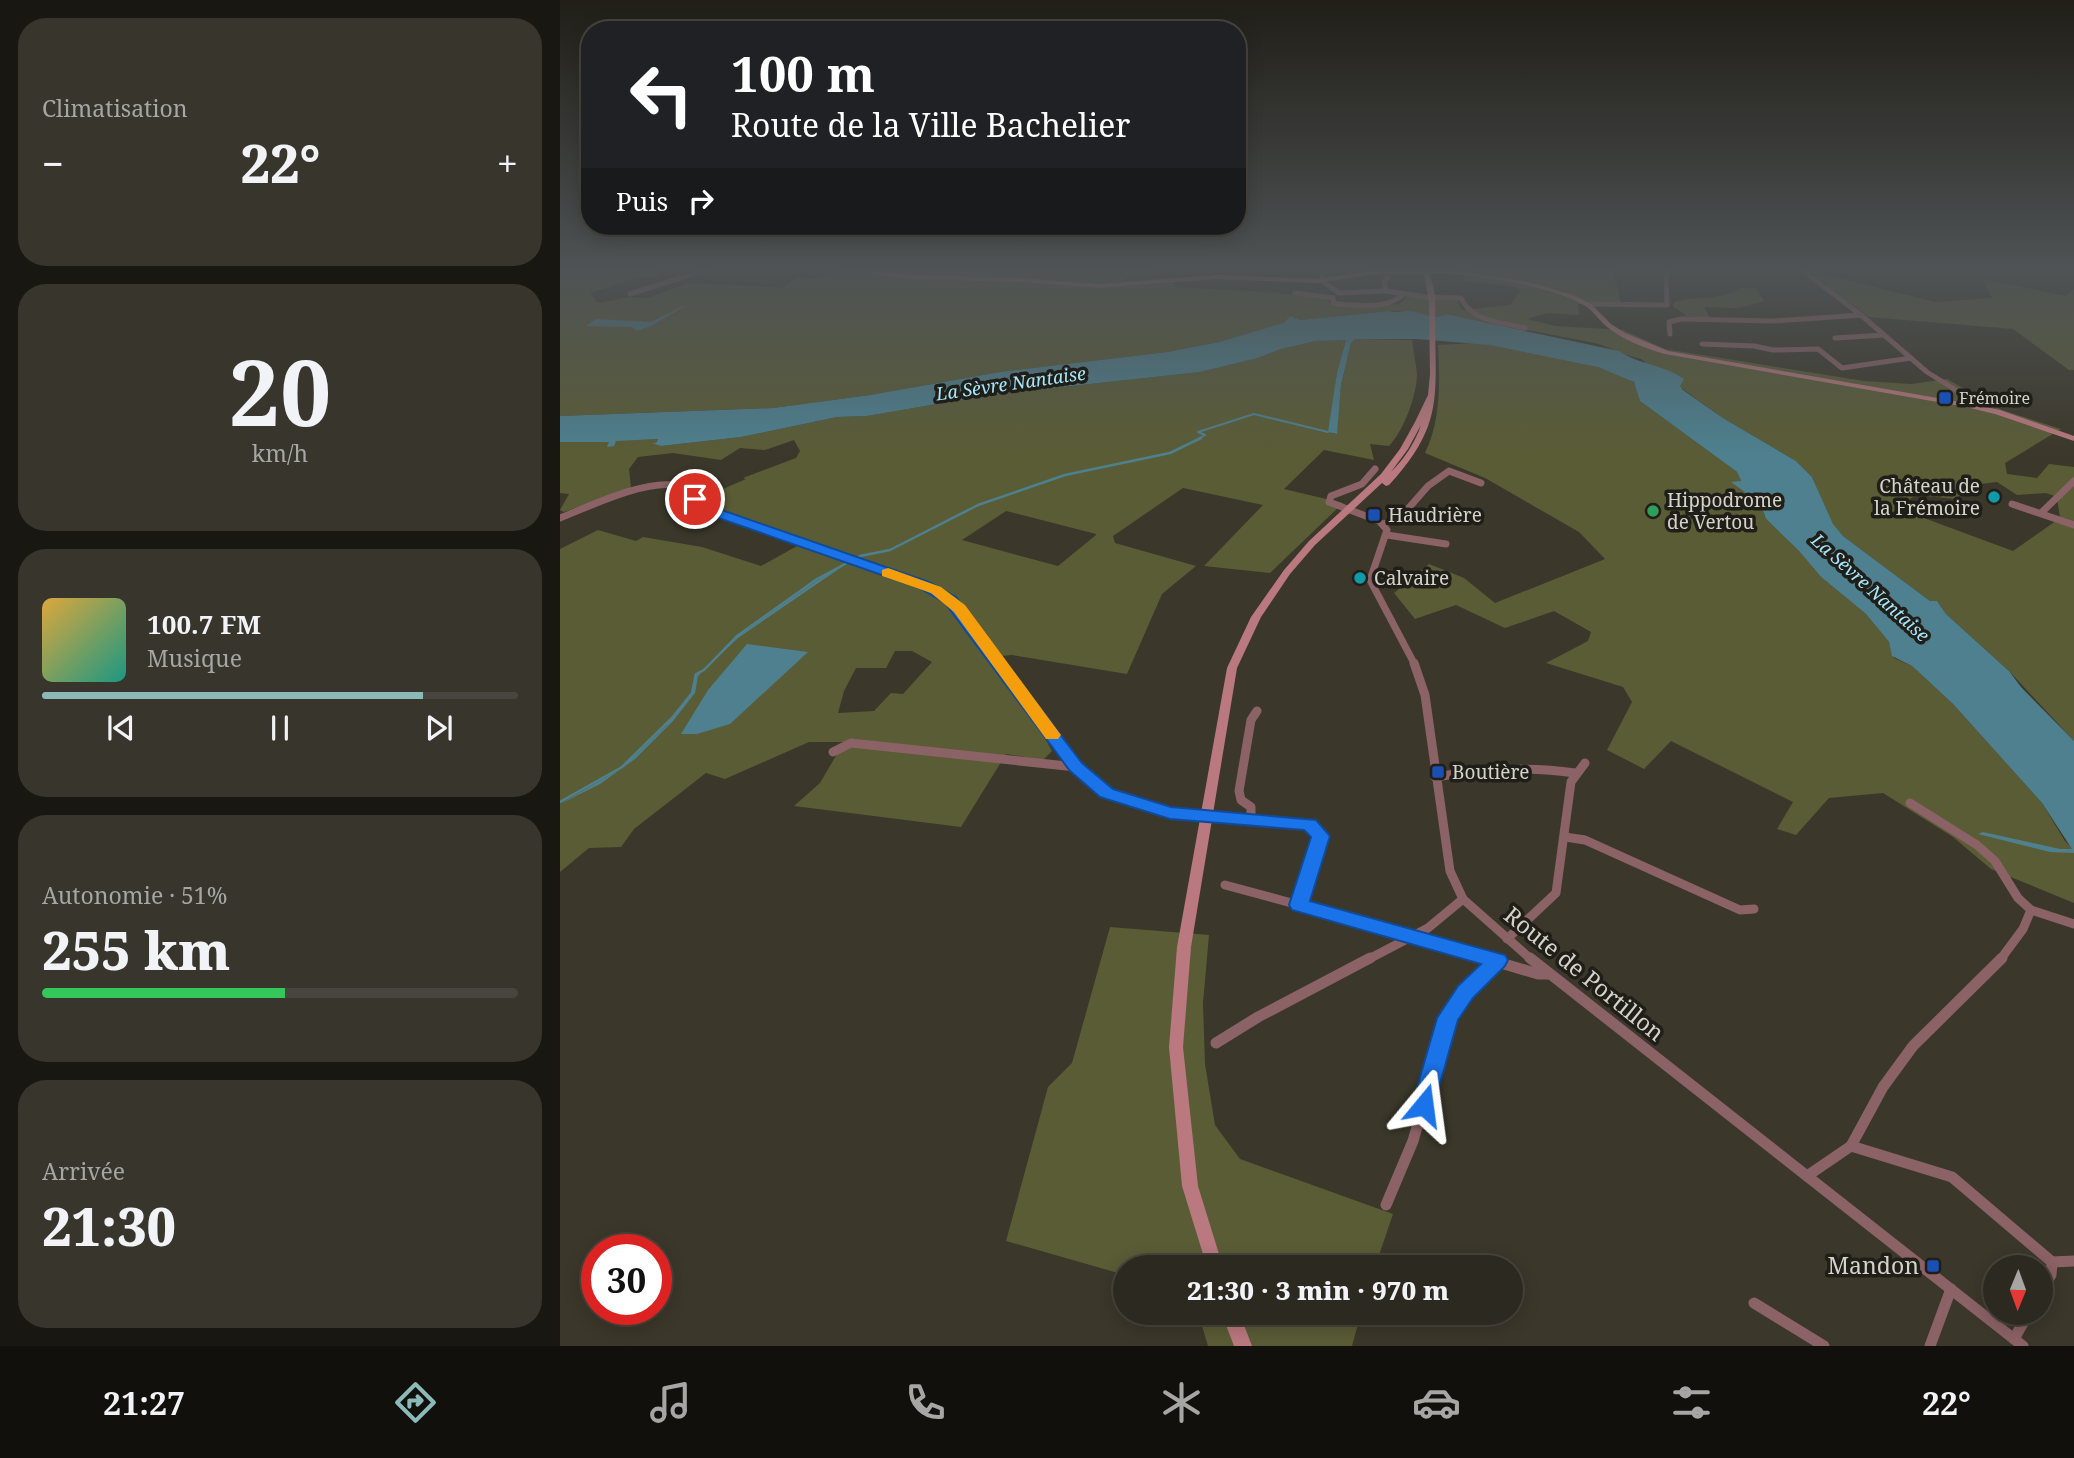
<!DOCTYPE html>
<html lang="fr">
<head>
<meta charset="utf-8">
<style>
  :root { --surface:#2c2920; --page:#38352d; --text:#f1f3f6; --muted:#a6a6a5; --line:#48453e; --accent:#8bbbb9 }
  body { margin:0; font-family:"Noto Serif",serif; background:var(--page); color:var(--text); height:100vh; display:flex; flex-direction:column; font-size:26px; white-space:nowrap }
  * { box-sizing:border-box; margin:0 }
  p { font-size:23px; color:var(--muted) }
  .icon { flex:none; width:38px; height:38px; fill:none; stroke:currentColor; stroke-width:2; stroke-linecap:round; stroke-linejoin:round }
  .map { position:relative; flex:1; overflow:hidden }
  .side { display:flex; flex-direction:column; gap:18px; padding:18px; background:#181712; width:560px }
  .side>* { flex:none }
  .top-card { position:absolute; left:21px; top:21px; width:665px; height:214px; border-radius:28px; box-shadow:0 4px 18px #0003,0 0 0 2px var(--line); background:#202124; color:#fff; overflow:hidden }
  .needle { width:46px; rotate:181deg }
  .controls { position:absolute; left:1423px; top:1255px; display:grid; gap:14px }
  .controls a { display:grid; place-items:center; width:70px; height:70px; border-radius:50%; background:var(--surface); box-shadow:0 4px 18px #0003,0 0 0 2px var(--line); font-size:35px }
  .speed { position:absolute; left:21px; top:1234px; display:flex; gap:14px; font-size:35px; font-weight:700; text-align:center }
  .speed>* { display:grid; place-content:center; width:91px; height:91px; border-radius:50%; background:var(--surface); box-shadow:0 4px 18px #0003,0 0 0 2px var(--line); line-height:1 }
  .speed .limit { border:10px solid #d22; background:#fff; color:#111 }
  .pin { position:absolute; display:grid; place-items:center; width:60px; height:60px; color:#fff; margin:-30px; border:4px solid #fff; border-radius:50%; box-shadow:0 2px 7px #0007 }
  .me { position:absolute; width:77px; margin:-38px; rotate:16deg; stroke-linejoin:round; filter:drop-shadow(0 0 5px #0008) }
  .turn { display:flex; align-items:center; gap:24px; height:147px; padding:0 35px; font-size:32px }
  .turn .icon { width:91px; height:91px; stroke-width:2.5 }
  .turn b { display:block; font-size:49px; line-height:60px }
  .then { display:flex; align-items:center; height:66px; padding:0 35px; background:#0003; gap:14px; font-size:26px }
  .big { font-size:52px; font-weight:800; line-height:1.1 }
  .side .card { flex:1; display:flex; flex-direction:column; justify-content:center; gap:10px; min-width:0; padding:0 24px; border-radius:28px; background:var(--page) }
  .side .dial { align-items:center; gap:0 }
  .dial b { font-size:91px; line-height:1 }
  .song { display:flex; align-items:center; gap:21px }
  .cover { width:84px; height:84px; border-radius:10px; background:linear-gradient(135deg,hsl(40 70% 55%),hsl(170 70% 35%)) }
  .played { height:7px; border-radius:4px; background:linear-gradient(90deg,var(--accent) 80%,var(--line) 80%) }
  .keys { display:flex; justify-content:space-around; direction:ltr }
  .heat { display:flex; justify-content:space-between; align-items:center; font-size:38px; direction:ltr }
  .charge { height:10px; border-radius:5px; background:linear-gradient(90deg,#34c759 51%,var(--line) 0) }
  .trip { position:absolute; left:553px; top:1255px; width:410px; height:70px; border-radius:35px; background:var(--surface); box-shadow:0 4px 18px #0003,0 0 0 2px var(--line); font-weight:800; line-height:70px; text-align:center }
  .menu { display:flex; height:112px; justify-content:space-around; align-items:center; background:#12100d; color:var(--muted) }
  .menu .icon { width:49px; height:49px }
  .menu .on { color:var(--accent) }
  .menu b { font-size:32px; color:var(--text) }
  main { display:flex; flex:1; min-height:0 }
  .map>svg:first-child { display:block }
  .green { fill:#5a5c36; fill-rule:evenodd }
  .water { fill:#4e808f }
  .lines { fill:none; stroke-linecap:round; stroke-linejoin:round }
  .stream-far1 { stroke:#4e808f; stroke-width:2 }
  .stream { stroke:#4e808f; stroke-width:2.5 }
  .street-far3 { stroke:#8b6266; stroke-width:5 }
  .street-far2 { stroke:#8b6266; stroke-width:7 }
  .street-far1 { stroke:#8b6266; stroke-width:9 }
  .street { stroke:#8b6266; stroke-width:11 }
  .secondary { fill:#b9797f; fill-rule:evenodd }
  .route { fill:#1a73e8; stroke:#114b97; stroke-width:2 }
  .slow { fill:#f59e0b }
  .transit-dot { fill:#1a4fb4; stroke:#201e18; stroke-width:2.5 }
  .culture-dot { fill:#0f9aa8; stroke:#201e18; stroke-width:2.5 }
  .leisure-dot { fill:#2e9e5b; stroke:#201e18; stroke-width:2.5 }
  .labels { text-anchor:middle; stroke-width:7; stroke-linejoin:round; paint-order:stroke }
  .far-poi-label { font-size:16px; fill:#d5d2ca; stroke:#201e18; text-anchor:start }
  .far-water-label { font-size:18px; font-style:italic; fill:#a6e6fb; stroke:#201e18 }
  .poi-label { font-size:19px; fill:#d5d2ca; stroke:#201e18; text-anchor:start }
  .near-street-label { font-size:23px; fill:#d5d2ca; stroke:#201e18 }
  .near-poi-label { font-size:23px; fill:#d5d2ca; stroke:#201e18; text-anchor:end }
</style>
</head>
<body>
<main>
<section class="side">
<div class="card"><p>Climatisation</p>
<div class="heat"><a>−</a><b class="big">22°</b><a>+</a></div>
</div>
<div class="card dial"><b>20</b><p>km/h</p></div>
<div class="card">
<div class="song"><i class="cover"></i><div><b>100.7 FM</b><p>Musique</p></div></div>
<div class="played"></div>
<div class="keys"><svg class="icon" aria-label="previous" viewBox="0 0 24 24"><path d="M18 5L8 12l10 7zM5 5v14"/></svg><svg class="icon" aria-label="pause" viewBox="0 0 24 24"><path d="M8 5v14M16 5v14"/></svg><svg class="icon" aria-label="next" viewBox="0 0 24 24"><path d="M6 5l10 7-10 7zM19 5v14"/></svg></div>
</div>
<div class="card"><p>Autonomie · 51%</p><b class="big">255 km</b><div class="charge"></div></div>
<div class="card"><p>Arrivée</p><b class="big">21:30</b></div>
</section>
<div class="map">
<svg width="1514" height="1346" viewBox="0 0 1514 1346">
  <rect width="100%" height="100%" fill="#3b372a"/>
  <g class="green">
    <path d="M 0,267 L 106,267 L 99,277 L 79,277 L 30,293 L 38,303 L 70,297 L 87,298 L 130,283 L 223,288 L 237,277 L 255,279 L 291,267 L 600,267 L 595,273 L 573,273 L 554,287 L 613,283 L 614,287 L 707,292 L 763,298 L 776,306 L 839,304 L 847,297 L 896,298 L 902,310 L 950,305 L 961,290 L 952,286 L 903,281 L 906,271 L 923,269 L 922,267 L 1057,267 L 1054,275 L 1061,304 L 1018,304 L 1019,315 L 988,313 L 967,319 L 995,326 L 1063,330 L 1105,349 L 1304,381 L 1351,384 L 1387,379 L 1442,410 L 1501,429 L 1445,463 L 1447,474 L 1477,478 L 1489,464 L 1514,467 L 1514,741 L 1449,671 L 1386,614 L 1377,601 L 1370,601 L 1283,536 L 1273,525 L 1252,477 L 1236,461 L 1163,418 L 1081,359 C 1065,356 1051,347 1035,343 C 986,333 936,325 886,314 L 881,317 L 860,316 L 852,311 L 830,311 L 740,320 L 730,316 L 723,323 L 659,342 L 607,352 L 440,372 L 310,395 L 213,408 L 0,416 ZM 1437,482 L 1457,495 L 1486,493 L 1497,497 L 1500,518 L 1453,551 L 1337,508 L 1356,495 L 1396,499 L 1412,485 Z"/>
    <polygon points="1247,270 1375,302 1432,298 1422,279 1506,296 1514,289 1514,370 1509,370 1453,329 1309,317"/>
    <path d="M 1180,288 L 1196,288 L 1204,301 L 1179,308 L 1144,307 L 1150,318 L 1127,316 L 1113,306 L 1114,302 C 1136,296 1162,301 1180,288 Z"/>
    <path d="M 795,339 L 852,340 C 853,351 856,363 857,374 C 857,395 844,430 829,446 L 810,444 L 814,460 L 764,450 L 724,489 L 783,503 L 710,573 L 644,566 L 703,505 L 623,488 L 553,536 L 555,543 L 636,566 L 602,594 L 567,674 L 452,655 L 441,656 L 475,704 L 468,708 L 492,751 L 483,760 L 446,754 L 401,827 L 234,806 L 260,783 L 284,742 L 249,742 L 165,779 L 146,773 L 74,829 L 61,847 L 29,848 L 0,872 L 0,549 L 38,530 L 76,541 L 83,537 L 142,547 L 201,566 L 246,541 L 157,509 L 144,497 L 186,479 L 183,478 L 236,458 L 240,451 L 234,440 L 205,450 L 180,448 L 161,460 L 113,453 L 78,457 L 69,469 L 71,488 L 4,512 L 0,510 L 9,494 L 0,493 L 0,442 L 98,439 L 96,443 L 101,446 L 181,437 L 277,417 L 307,416 L 429,395 L 640,372 L 698,358 L 721,349 L 756,341 L 786,340 L 777,372 L 769,432 L 776,434 L 781,385 L 791,343 ZM 446,511 L 536,534 L 536,535 L 498,566 L 402,540 ZM 335,651 L 352,651 L 372,662 L 343,694 L 331,693 L 314,711 L 278,713 L 284,691 L 296,668 L 326,668 Z"/>
    <path d="M 916,343 C 943,346 1054,365 1072,381 C 1078,386 1078,394 1080,401 L 1177,472 L 1181,481 L 1178,486 L 1200,503 L 1206,519 L 1239,551 L 1261,577 L 1306,614 L 1329,642 L 1334,658 L 1352,666 L 1393,704 L 1482,803 L 1505,841 L 1514,850 L 1514,903 L 1431,869 L 1393,837 L 1323,793 L 1269,798 L 1236,835 L 1217,829 L 1233,802 L 1111,741 L 1084,769 L 1047,750 L 1072,702 L 1063,687 L 986,663 L 1028,641 L 1031,632 L 994,611 L 945,628 L 896,605 L 855,619 L 834,593 L 869,564 L 904,578 L 935,603 L 1045,559 L 1019,532 L 925,478 L 865,453 C 881,421 880,380 878,345 Z"/>
    <polygon points="550,927 649,935 643,1003 645,1064 655,1125 680,1159 833,1214 815,1267 565,1267 565,1275 446,1241 488,1087 512,1063"/>
    <polygon points="638,1313 801,1313 792,1346 648,1346"/>
  </g>
  <g class="water">
    <polygon points="183,304 125,306 93,325 77,331 72,327 26,326 36,319 91,322 123,306"/>
    <path d="M 830,311 C 837,313 841,311 847,311 C 861,310 873,322 886,314 L 1059,351 C 1078,364 1104,365 1124,379 L 1120,386 L 1123,390 L 1163,418 L 1236,461 L 1252,477 L 1273,524 L 1283,536 L 1370,601 L 1377,601 L 1386,614 L 1449,671 L 1461,687 L 1514,741 L 1514,853 L 1490,852 L 1418,834 L 1423,832 L 1500,849 L 1512,849 L 1482,803 L 1393,704 L 1352,666 L 1332,656 L 1329,642 L 1306,614 L 1261,577 L 1239,551 L 1206,519 L 1200,503 L 1171,482 L 1181,481 L 1177,472 L 1080,401 L 1074,382 L 1038,367 L 930,345 L 857,339 L 795,339 L 791,343 L 781,385 L 777,434 L 768,432 L 777,372 L 786,340 L 756,341 L 721,349 L 698,358 L 640,372 L 429,395 L 307,416 L 277,417 L 181,437 L 101,446 L 92,443 L 96,443 L 98,439 L 56,441 L 54,446 L 47,447 L 49,442 L 0,442 L 0,416 L 213,408 L 310,395 L 440,372 L 607,352 L 659,342 L 723,323 L 730,316 L 740,320 Z"/>
    <polygon points="289,562 178,638 138,676 135,693 113,721 75,759 40,784 0,804 59,770 75,756 106,726 132,694 137,675 177,637 258,580"/>
    <polygon points="187,644 248,652 170,724 137,734 121,734 148,690"/>
  </g>
  <g class="lines">
    <polyline class="stream-far1" points="638,439 645,435 638,432 694,414 768,432"/>
    <polyline class="stream" points="0,802 62,767 112,718 132,693 136,674 144,670 177,636 257,579 300,556 330,550 418,505 505,475 610,453 641,438"/>
    <g class="street-far3">
      <polyline points="155,267 172,267"/>
      <polyline points="1197,267 1197,272"/>
      <polyline points="1238,267 1301,315 1367,372 1426,409"/>
      <path d="M 762,275 L 762,281 L 779,293 L 826,291 L 867,297 L 901,298 C 912,322 941,322 965,328"/>
      <polyline points="826,291 824,281 828,278"/>
      <polyline points="735,293 773,298"/>
      <polyline points="70,294 155,267"/>
      <path d="M 773,298 L 773,302 L 777,304 C 799,305 827,310 844,294"/>
      <polyline points="1027,304 1107,305 1106,274 1114,267"/>
      <polyline points="1110,334 1109,322 1121,319 1213,321 1301,315"/>
      <polyline points="1275,338 1324,335"/>
      <polyline points="1142,344 1194,346 1213,350 1258,349 1282,368 1351,358"/>
    </g>
    <g class="street-far2">
      <polyline points="815,469 802,484 771,496 769,502 819,521 827,530 810,580 855,665"/>
      <polyline points="1452,504 1514,525"/>
      <polyline points="1481,513 1514,481"/>
      <path d="M 0,518 C 28,507 88,478 118,486 C 130,489 139,502 148,510 L 376,590 L 399,609 L 440,665"/>
      <polyline points="823,524 839,519 868,486 889,471 921,483"/>
      <polyline points="827,535 886,544"/>
    </g>
    <g class="street-far1">
      <polyline points="439,663 516,767 546,793 610,813 749,824 760,836 739,905 930,960"/>
      <polyline points="854,663 865,695 890,871 903,899 972,960"/>
      <polyline points="273,752 291,743 516,767"/>
      <path d="M 875,777 C 922,769 968,766 1015,773"/>
      <polyline points="1350,803 1417,845 1435,861 1458,898 1471,910 1514,924"/>
      <polyline points="691,818 691,807 681,800 679,791 691,720 697,711"/>
      <polyline points="1005,837 1025,840 1180,910 1194,909"/>
      <polyline points="665,885 739,905"/>
      <polyline points="947,939 996,893 1011,782 1025,763"/>
      <polyline points="807,960 868,928 903,899"/>
      <polyline points="1440,960 1463,929 1471,910"/>
    </g>
    <g class="street">
      <polyline points="924,958 978,974 988,974"/>
      <polyline points="970,958 1463,1346"/>
      <polyline points="656,1043 698,1017 810,958"/>
      <polyline points="1291,1146 1323,1087 1353,1046 1442,958"/>
      <polyline points="1291,1146 1392,1177 1492,1262 1514,1261"/>
      <polyline points="1247,1176 1291,1146"/>
      <polyline points="826,1205 853,1141 888,1018 906,992 937,960"/>
      <polyline points="1480,1293 1491,1275 1492,1262"/>
      <polyline points="1194,1303 1264,1346"/>
      <polyline points="1454,1339 1469,1312"/>
      <polyline points="1370,1346 1391,1289"/>
    </g>
    <g class="secondary">
      <path d="M 287,267 L 295,267 L 314,271 L 350,275 L 460,278 L 539,284 L 657,275 L 757,279 L 816,270 L 894,271 L 968,282 L 1013,295 L 1031,304 L 1051,324 L 1065,333 L 1108,351 L 1406,403 L 1440,410 L 1514,436 L 1514,441 L 1435,414 L 1406,407 L 1105,354 C 1084,348 1063,340 1046,326 C 1038,319 1032,309 1022,304 C 985,284 910,273 868,273 C 877,287 875,309 875,326 C 876,399 882,427 829,485 L 826,486 L 822,483 L 755,545 L 730,574 L 701,617 L 677,668 L 631,947 L 623,1047 L 638,1186 L 663,1267 L 647,1267 L 622,1186 L 609,1047 L 617,947 L 667,668 L 691,617 L 724,570 L 749,541 L 821,474 L 840,449 L 855,422 L 868,395 L 870,374 L 869,301 L 864,275 L 865,274 L 816,274 L 757,283 L 657,279 L 539,288 L 460,282 L 350,279 L 314,275 ZM 861,425 C 855,443 844,459 831,472 L 848,449 Z"/>
      <polygon points="661,1312 679,1312 692,1346 674,1346"/>
    </g>
  </g>
  <linearGradient id="sky" x2="0" y2="1"><stop stop-color="#201e17"/><stop offset="0.59" stop-color="#4f5355"/><stop offset="1" stop-color="#4f5355" stop-opacity="0"/></linearGradient>
  <rect width="1514" height="455" fill="url(#sky)"/>
  <polygon class="route" points="135,495 153,507 369,582 396,597 522,763 553,789 611,807 756,820 770,836 750,901 945,955 948,960 945,966 913,998 898,1020 872,1112 864,1114 856,1112 852,1105 877,1018 898,986 921,964 732,910 729,905 751,837 744,830 610,819 540,797 510,771 385,603 359,588 144,513 129,499"/>
  <polygon class="slow" points="328,568 381,587 405,605 498,731 501,735 498,739 486,739 394,612 371,593 322,576 322,570"/>
  <g class="transit-dot">
    <rect x="1378" y="391" width="14" height="14" rx="3.5"/>
    <rect x="807" y="508" width="14" height="14" rx="3.5"/>
    <rect x="871" y="765" width="14" height="14" rx="3.5"/>
    <rect x="1366" y="1259" width="14" height="14" rx="3.5"/>
  </g>
  <g class="culture-dot">
    <circle cx="1434" cy="497" r="7"/>
    <circle cx="800" cy="578" r="7"/>
  </g>
  <circle class="leisure-dot" cx="1093" cy="511" r="7"/>
  <g class="labels">
    <g class="far-poi-label">
      <text x="1399" y="404">Frémoire</text>
    </g>
    <g class="far-water-label">
      <text transform="translate(451 384) rotate(-8)" y="6">La Sèvre Nantaise</text>
      <text transform="translate(1310 588) rotate(42)" y="6">La Sèvre Nantaise</text>
    </g>
    <g class="poi-label">
      <text x="1420" y="493" text-anchor="end">Château de<tspan x="1420" dy="22">la Frémoire</tspan></text>
      <text x="1107" y="507">Hippodrome<tspan x="1107" dy="22">de Vertou</tspan></text>
      <text x="828" y="522">Haudrière</text>
      <text x="814" y="585">Calvaire</text>
      <text x="892" y="779">Boutière</text>
    </g>
    <g class="near-street-label">
      <text transform="translate(1024 974) rotate(39)" y="8">Route de Portillon</text>
    </g>
    <g class="near-poi-label">
      <text x="1359" y="1274">Mandon</text>
    </g>
  </g>
</svg>
<div class="controls">
<a><svg class="needle" viewBox="-14 -14 28 28"><path d="M0-13l5 13h-10z" fill="#e53935"/><path d="M0 13l5-13h-10z" fill="#a6a6a5"/></svg></a>
</div>
<div class="speed"><div class="limit">30</div></div>
<div class="pin" style="left:135px;top:499px;background:#d93025"><svg class="icon" aria-label="arrive" viewBox="0 0 24 24"><path d="M6 21V4h12l-3 4 3 4H6"/></svg></div>
<svg class="me" style="left:864px;top:1105px" viewBox="-20 -20 40 40"><path d="M0-17L14 15 0 8-14 15z" fill="#1a73e8" stroke="#fff" stroke-width="4"/></svg>
<div class="trip">21:30 · 3 min · 970 m</div>
<div class="top-card">
<div class="turn"><svg class="icon" aria-label="left" viewBox="0 0 24 24"><path d="M17 20v-9H6M10 6l-5 5 5 5"/></svg><div><b>100 m</b>Route de la Ville Bachelier</div></div>
<div class="then">Puis<svg class="icon" aria-label="right" viewBox="0 0 24 24"><path d="M7 20v-9h11M14 6l5 5-5 5"/></svg></div>
</div>
</div>
</main>
<nav class="menu">
<b>21:27</b>
<svg class="icon on" aria-label="directions" viewBox="0 0 24 24"><path d="M12 3l9 9-9 9-9-9zM9 14v-3h6M13 9l2 2-2 2"/></svg>
<svg class="icon" aria-label="music" viewBox="0 0 24 24"><path d="M9 18V5l10-2v13"/><circle cx="6" cy="18" r="3"/><circle cx="16" cy="16" r="3"/></svg>
<svg class="icon" aria-label="phone" viewBox="0 0 24 24"><path d="M5 4h4l2 5-3 2q2 4 5 5l2-3 5 2v4C11 20 4 13 5 4z"/></svg>
<svg class="icon" aria-label="climate" viewBox="0 0 24 24"><path d="M12 3v18M4 7l16 10M4 17L20 7"/></svg>
<svg class="icon" aria-label="car" viewBox="0 0 24 24"><path d="M5 17H2v-5l4-1 3-4h7l3 4 3 1v5h-3M9 17h6M6 11h13"/><circle cx="7" cy="17" r="2"/><circle cx="17" cy="17" r="2"/></svg>
<svg class="icon" aria-label="filters" viewBox="0 0 24 24"><path d="M4 7h16M4 17h16"/><circle cx="9" cy="7" r="2"/><circle cx="15" cy="17" r="2"/></svg>
<b>22°</b>
</nav>
</body>
</html>
